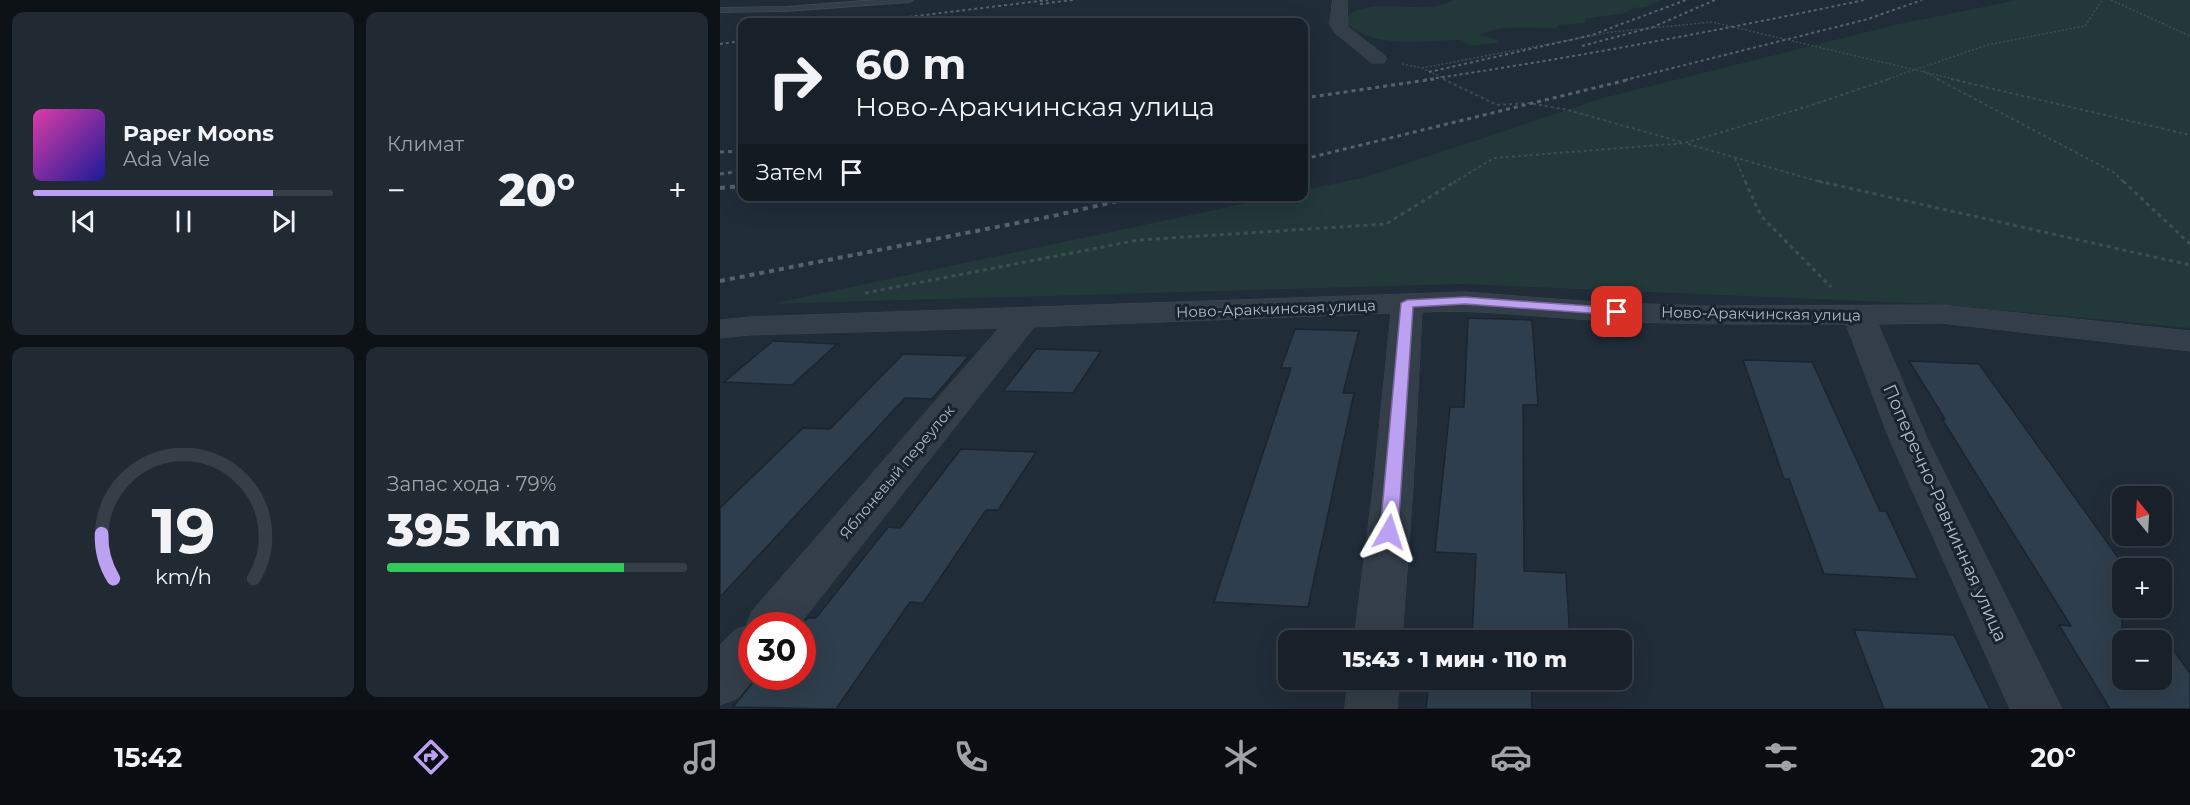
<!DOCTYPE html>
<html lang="ru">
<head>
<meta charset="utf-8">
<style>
  :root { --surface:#18212a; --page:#212932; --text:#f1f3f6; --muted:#9fa3a8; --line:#363e47; --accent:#bca0f2 }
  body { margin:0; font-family:Montserrat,sans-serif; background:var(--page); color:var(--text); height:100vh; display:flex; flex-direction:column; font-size:22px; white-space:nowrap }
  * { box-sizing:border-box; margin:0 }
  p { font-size:20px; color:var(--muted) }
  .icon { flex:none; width:33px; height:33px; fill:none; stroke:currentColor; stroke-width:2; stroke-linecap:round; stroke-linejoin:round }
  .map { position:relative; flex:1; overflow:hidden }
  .panel { display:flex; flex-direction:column; gap:12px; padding:12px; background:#0d1217; width:720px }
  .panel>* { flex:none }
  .hud { position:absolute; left:18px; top:18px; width:570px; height:183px; border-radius:12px; box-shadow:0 6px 24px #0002,0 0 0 2px var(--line); background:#18212a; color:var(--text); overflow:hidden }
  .needle { width:39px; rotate:342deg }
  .buttons { position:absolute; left:1392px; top:486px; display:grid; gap:12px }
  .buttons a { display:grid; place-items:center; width:60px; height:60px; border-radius:12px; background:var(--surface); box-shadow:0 6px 24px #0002,0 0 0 2px var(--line); font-size:30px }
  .speed { position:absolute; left:18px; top:612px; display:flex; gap:12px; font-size:30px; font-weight:700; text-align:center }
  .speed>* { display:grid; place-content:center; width:78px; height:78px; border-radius:50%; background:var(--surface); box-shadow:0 6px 24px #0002,0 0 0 2px var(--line); line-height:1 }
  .speed .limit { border:9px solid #d22; background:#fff; color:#111 }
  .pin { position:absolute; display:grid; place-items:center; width:51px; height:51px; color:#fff; margin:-26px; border-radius:12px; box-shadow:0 3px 9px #0006 }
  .me { position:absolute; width:66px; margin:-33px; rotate:6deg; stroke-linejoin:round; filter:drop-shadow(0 0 4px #0008) }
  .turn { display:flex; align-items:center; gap:21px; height:126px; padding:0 18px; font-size:27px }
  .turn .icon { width:78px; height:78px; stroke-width:2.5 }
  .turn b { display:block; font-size:42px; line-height:51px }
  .then { display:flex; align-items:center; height:57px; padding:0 18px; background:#0003; gap:12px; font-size:22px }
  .big { font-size:45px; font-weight:800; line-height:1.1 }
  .panel .card { flex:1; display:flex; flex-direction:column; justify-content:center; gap:9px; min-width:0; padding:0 21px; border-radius:12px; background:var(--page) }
  .panel .dial { align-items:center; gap:0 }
  .dial svg { height:156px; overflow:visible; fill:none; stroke:var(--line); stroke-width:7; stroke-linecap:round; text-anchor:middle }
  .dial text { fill:var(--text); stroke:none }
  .song { display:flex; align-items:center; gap:18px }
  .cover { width:72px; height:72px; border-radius:9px; background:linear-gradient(135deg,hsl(320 70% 55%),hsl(240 70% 35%)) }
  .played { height:6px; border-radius:3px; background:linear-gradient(90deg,var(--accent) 80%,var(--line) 80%) }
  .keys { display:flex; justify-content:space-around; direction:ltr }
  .heat { display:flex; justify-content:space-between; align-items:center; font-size:33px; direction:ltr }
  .charge { height:9px; border-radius:4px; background:linear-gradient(90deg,#34c759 79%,var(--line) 0) }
  .panel .tiles { flex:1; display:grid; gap:12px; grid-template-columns:repeat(2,1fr) }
  .trip { position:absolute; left:558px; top:630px; width:354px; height:60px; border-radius:12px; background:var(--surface); box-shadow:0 6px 24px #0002,0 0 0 2px var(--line); font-weight:800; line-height:60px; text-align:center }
  .dock { display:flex; height:96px; justify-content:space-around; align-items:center; background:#0a0d11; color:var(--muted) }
  .dock .icon { width:42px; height:42px }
  .dock .current { color:var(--accent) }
  .dock b { font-size:27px; color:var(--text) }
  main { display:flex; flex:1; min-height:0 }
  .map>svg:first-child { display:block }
  .green { fill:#223839 }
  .building { fill:#2f3e4c; stroke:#1b252f; stroke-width:1.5; fill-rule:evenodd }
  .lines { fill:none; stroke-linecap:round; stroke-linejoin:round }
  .service-casing { stroke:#3d4752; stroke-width:2 }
  .minor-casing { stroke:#3d4752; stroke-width:1 }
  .path-far2 { stroke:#3a5151; stroke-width:1.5; stroke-dasharray:2 2; stroke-linecap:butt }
  .path-far1 { stroke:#3a5151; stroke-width:2; stroke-dasharray:3 3; stroke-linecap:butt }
  .path { stroke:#3a5151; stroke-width:3; stroke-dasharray:4 4; stroke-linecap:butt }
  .service { fill:#333e48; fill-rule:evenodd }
  .minor { fill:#333e48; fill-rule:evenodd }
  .rail-far2 { stroke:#55626f; stroke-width:2; stroke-dasharray:3 3; stroke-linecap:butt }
  .rail-far1 { stroke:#55626f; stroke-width:3; stroke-dasharray:4 4; stroke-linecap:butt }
  .rail { stroke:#55626f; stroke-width:4; stroke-dasharray:5 5; stroke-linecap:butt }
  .route { fill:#bca0f2; stroke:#7a689d; stroke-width:1.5 }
  .labels { text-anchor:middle; stroke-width:6; stroke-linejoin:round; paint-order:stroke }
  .street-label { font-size:15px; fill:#aeb9c5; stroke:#19232d }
  .near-street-label { font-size:18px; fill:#aeb9c5; stroke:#19232d }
</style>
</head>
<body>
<main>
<section class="panel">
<div class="tiles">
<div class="card">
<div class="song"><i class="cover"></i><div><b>Paper Moons</b><p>Ada Vale</p></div></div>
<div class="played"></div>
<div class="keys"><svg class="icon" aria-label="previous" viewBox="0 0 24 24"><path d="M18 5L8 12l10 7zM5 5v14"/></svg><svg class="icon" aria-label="pause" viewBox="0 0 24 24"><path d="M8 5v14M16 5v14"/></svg><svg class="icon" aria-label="next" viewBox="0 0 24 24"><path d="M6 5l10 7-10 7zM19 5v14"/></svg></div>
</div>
<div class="card"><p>Климат</p>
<div class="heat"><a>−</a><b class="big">20°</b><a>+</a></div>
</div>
<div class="card dial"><svg viewBox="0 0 100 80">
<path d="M14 69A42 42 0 1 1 86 69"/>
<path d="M14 69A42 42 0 0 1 8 46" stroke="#bca0f2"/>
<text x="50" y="56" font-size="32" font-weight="700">19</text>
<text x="50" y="72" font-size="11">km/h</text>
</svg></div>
<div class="card"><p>Запас хода · 79%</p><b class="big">395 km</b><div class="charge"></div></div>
</div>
</section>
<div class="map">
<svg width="1470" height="709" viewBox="0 0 1470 709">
  <rect width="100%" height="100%" fill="#202c38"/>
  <g class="green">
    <path d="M 734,0 L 941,0 L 926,7 L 914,8 L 906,13 L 865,19 L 865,23 L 839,25 L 836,29 C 815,28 777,24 760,35 L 778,40 L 776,43 L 750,46 L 741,40 C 706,40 650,51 625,20 L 633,11 C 642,9 652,6 662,6 C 687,5 711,12 734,0 Z"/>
    <polygon points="1298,0 1470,0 1470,328 1215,304 740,284 51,304 555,197 584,196 584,190 646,177 883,98 1179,24"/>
  </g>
  <g class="building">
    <polygon points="748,318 812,320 818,405 803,405 804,571 846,573 850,640 752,640 756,554 715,552 730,407 744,407"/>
    <polygon points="575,329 639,331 623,393 634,393 588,607 494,602 571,368 561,368"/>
    <polygon points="53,341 117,344 72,385 4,382"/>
    <polygon points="316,349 381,351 353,393 283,391"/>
    <polygon points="183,354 249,356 212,399 185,398 0,597 0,508 83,428 110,429"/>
    <polygon points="1023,360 1092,362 1160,511 1166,511 1198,579 1104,574 1069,479 1064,479"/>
    <path d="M 1189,361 L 1259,364 L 1402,563 L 1402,628 L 1439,630 L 1470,673 L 1470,709 L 1390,709 L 1339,625 L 1351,626 L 1222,419 L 1225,419 ZM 1402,640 L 1442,640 L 1442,680 L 1402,680 Z"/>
    <polygon points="241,449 316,452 278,510 266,510 203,603 190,602 116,709 13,707 38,676 82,676 82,624 88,618 96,618 168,527 180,528"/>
    <polygon points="1134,630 1234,635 1270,709 1164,709"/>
    <polygon points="709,680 811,680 812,709 706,709"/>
  </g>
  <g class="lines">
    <g class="service-casing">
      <polygon id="service" points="157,0 193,0 189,2 66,11 0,12 0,8 66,7"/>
    </g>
    <g class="minor-casing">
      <g id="minor">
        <polygon points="613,0 627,0 628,27 664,55 667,59 664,63 652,63 615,33 610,24"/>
        <path d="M 745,292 L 875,302 L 984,306 L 1221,305 L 1470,331 L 1470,351 L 1221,323 L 1158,324 L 1207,438 L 1342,709 L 1290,709 L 1169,438 L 1126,324 C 1043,324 959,325 875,320 C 817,317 760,309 702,312 L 693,488 L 682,640 L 634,640 L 653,488 L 671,313 L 314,327 L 78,626 L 32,626 L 32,676 L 36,676 L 18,698 L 0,705 L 0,645 L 15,630 L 26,626 L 32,611 L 279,328 L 29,335 L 0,338 L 0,320 L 29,317 Z"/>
        <polygon points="629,680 679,680 677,709 625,709"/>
      </g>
    </g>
    <g class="path-far2">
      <polyline points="1391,0 1470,36"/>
      <polyline points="682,64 702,68 727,80"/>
      <polyline points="702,68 892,32 992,22 1238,80"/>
      <polyline points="1203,71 1220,80"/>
      <polyline points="1165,80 1267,45 1365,26 1382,0"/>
    </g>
    <g class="path-far1">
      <polyline points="723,79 777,105 809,103 848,110 961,142"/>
      <polyline points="1217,79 1393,172 1405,183"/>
      <polyline points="1231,79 1470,135"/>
      <polyline points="968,144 1104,183"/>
      <polyline points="1015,158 1026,183"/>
      <polyline points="733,183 774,158 965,143 1089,106 1169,79"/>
    </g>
    <g class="path">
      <polyline points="1025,181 1041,216 1111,287"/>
      <polyline points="1098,181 1470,265"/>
      <polyline points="1403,181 1470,244"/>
      <polyline points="145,293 419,240 666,224 736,181"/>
    </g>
    <use href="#service" class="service"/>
    <use href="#minor" class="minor"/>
    <g class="rail-far2">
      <polyline points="320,4 353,0"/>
      <polyline points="147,22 328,0"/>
      <polyline points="0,44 22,41"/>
      <polyline points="862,46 933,27 995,0"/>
      <polyline points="709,72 872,35 966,0"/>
      <path d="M 704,80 C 851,58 998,31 1144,0"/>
      <polyline points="905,80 1148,19 1202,0"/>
    </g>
    <g class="rail-far1">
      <polyline points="584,98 714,79"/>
      <polyline points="0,152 22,151"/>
      <polyline points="584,159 911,79"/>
      <polyline points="0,174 22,171"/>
    </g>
    <g class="rail">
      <polyline points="0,188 22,186"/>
      <polyline points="0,281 333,216 419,196"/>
    </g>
  </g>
  <polygon class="route" points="745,297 897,308 903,312 897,315 745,304 693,307 678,532 675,536 669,539 663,536 660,532 681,303 687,300"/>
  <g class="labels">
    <g class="street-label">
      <text transform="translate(556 309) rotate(-2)" y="5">Ново-Аракчинская улица</text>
      <text transform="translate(1041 314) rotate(1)" y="5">Ново-Аракчинская улица</text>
      <text transform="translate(177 472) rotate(-50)" y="5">Яблоневый переулок</text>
    </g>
    <g class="near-street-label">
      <text transform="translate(1225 513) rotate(66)" y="6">Поперечно-Равнинная улица</text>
    </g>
  </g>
</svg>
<div class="buttons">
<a><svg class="needle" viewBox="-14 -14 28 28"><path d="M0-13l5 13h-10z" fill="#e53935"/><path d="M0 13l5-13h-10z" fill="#9fa3a8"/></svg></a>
<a>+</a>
<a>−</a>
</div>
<div class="speed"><div class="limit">30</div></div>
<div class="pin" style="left:897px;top:312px;background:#d93025"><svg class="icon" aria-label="arrive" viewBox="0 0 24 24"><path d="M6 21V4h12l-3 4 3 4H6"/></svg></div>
<svg class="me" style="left:669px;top:532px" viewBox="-20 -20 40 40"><path d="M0-17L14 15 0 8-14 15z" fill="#bca0f2" stroke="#fff" stroke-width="4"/></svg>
<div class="trip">15:43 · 1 мин · 110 m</div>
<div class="hud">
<div class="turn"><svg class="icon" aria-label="right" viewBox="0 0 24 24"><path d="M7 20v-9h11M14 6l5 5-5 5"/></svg><div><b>60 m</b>Ново-Аракчинская улица</div></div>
<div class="then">Затем<svg class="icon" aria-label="arrive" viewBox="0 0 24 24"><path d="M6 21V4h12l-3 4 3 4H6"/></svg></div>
</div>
</div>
</main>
<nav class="dock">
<b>15:42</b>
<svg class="icon current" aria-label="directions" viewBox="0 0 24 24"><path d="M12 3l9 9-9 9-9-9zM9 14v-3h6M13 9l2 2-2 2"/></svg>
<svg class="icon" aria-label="music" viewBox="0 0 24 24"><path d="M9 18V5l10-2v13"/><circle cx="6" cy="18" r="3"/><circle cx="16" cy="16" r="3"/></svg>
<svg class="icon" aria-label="phone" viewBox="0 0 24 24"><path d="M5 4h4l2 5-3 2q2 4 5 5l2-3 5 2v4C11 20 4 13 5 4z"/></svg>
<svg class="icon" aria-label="climate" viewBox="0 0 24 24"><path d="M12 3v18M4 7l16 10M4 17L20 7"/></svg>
<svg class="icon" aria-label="car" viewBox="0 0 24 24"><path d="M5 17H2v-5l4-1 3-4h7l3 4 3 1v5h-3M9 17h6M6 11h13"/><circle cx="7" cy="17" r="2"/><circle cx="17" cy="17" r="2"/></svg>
<svg class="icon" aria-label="filters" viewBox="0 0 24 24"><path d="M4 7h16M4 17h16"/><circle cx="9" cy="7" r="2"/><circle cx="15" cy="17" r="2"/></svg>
<b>20°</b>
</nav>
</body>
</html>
